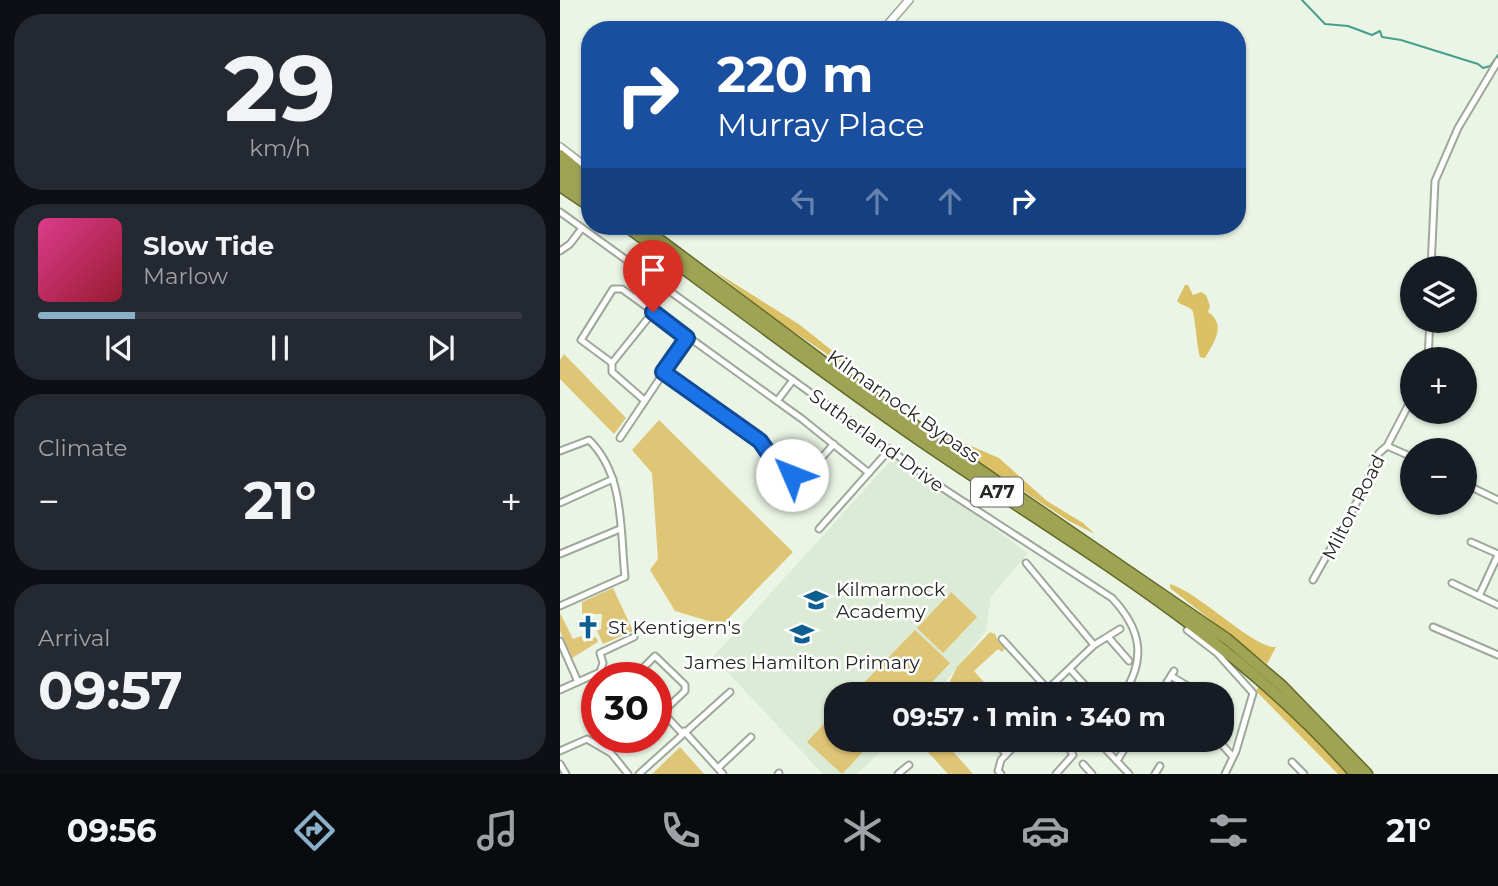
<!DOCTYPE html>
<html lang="en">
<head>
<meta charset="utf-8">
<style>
  :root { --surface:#171b24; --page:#242831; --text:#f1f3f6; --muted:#9ea1a6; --line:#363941; --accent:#8bb0c9 }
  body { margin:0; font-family:Montserrat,sans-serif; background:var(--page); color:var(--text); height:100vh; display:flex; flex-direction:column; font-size:26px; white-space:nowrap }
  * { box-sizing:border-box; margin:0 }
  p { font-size:23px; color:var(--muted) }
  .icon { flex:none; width:38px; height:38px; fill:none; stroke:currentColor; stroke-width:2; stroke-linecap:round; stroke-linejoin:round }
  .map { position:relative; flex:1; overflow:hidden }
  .sheet { display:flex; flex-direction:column; gap:14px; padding:14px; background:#0d0f14; width:560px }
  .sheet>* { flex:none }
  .hud { position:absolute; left:21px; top:21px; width:665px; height:214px; border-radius:28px; box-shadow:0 2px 5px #0004; background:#1a4fa0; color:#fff; overflow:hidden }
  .buttons { position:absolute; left:840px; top:256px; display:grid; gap:14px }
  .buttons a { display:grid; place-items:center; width:77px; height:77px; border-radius:50%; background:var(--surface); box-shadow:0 2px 5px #0004; font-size:35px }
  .speed { position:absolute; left:21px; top:662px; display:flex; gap:14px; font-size:35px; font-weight:700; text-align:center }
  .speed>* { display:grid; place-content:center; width:91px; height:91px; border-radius:50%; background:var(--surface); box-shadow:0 2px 5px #0004; line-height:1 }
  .speed .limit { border:10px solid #d22; background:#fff; color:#111 }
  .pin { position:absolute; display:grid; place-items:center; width:60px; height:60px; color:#fff; margin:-72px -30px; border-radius:50% 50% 50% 0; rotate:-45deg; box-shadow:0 0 7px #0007 }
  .pin .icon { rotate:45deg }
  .me { position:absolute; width:77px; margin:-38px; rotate:314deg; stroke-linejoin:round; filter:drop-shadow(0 0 5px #0008) }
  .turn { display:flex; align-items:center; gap:24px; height:147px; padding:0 21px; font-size:32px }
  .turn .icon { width:91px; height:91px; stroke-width:2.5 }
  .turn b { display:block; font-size:49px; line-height:60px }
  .lanes { display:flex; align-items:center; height:66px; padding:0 21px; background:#0003; justify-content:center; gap:35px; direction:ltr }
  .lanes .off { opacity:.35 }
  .big { font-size:52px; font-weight:700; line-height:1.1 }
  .sheet .card { flex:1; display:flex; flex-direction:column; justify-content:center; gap:10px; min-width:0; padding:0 24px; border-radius:28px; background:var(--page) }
  .sheet .dial { align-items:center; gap:0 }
  .dial b { font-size:91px; line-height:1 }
  .song { display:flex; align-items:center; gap:21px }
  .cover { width:84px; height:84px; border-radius:10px; background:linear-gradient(135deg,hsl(330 70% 55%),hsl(350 70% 35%)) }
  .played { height:7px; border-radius:4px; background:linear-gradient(90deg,var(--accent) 20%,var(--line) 20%) }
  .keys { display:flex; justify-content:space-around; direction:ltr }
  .heat { display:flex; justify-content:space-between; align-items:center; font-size:38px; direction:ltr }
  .trip { position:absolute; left:264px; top:682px; width:410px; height:70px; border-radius:28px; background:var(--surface); box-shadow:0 2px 5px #0004; font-weight:700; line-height:70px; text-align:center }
  .tab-bar { display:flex; height:112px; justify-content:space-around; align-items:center; background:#090b0e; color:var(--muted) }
  .tab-bar .icon { width:49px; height:49px }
  .tab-bar .selected { color:var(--accent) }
  .tab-bar b { font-size:32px; color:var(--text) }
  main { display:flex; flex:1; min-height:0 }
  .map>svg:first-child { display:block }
  .built { fill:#dcebd5 }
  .green { fill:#dfc576 }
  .forest { fill:#dcc065 }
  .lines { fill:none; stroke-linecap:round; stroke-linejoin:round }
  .stream { stroke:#469e8c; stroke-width:2 }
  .minor-casing { stroke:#9ea899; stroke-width:9 }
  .tertiary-casing { stroke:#9ea899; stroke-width:10 }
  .trunk-casing { stroke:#646a28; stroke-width:13 }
  .minor { stroke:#fff; stroke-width:5 }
  .tertiary { stroke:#fff; stroke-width:7 }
  .trunk { stroke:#9ea454; stroke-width:10 }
  .route-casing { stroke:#114b97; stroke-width:18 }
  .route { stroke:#1a73e8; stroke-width:12 }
  .labels { text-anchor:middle; stroke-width:5; stroke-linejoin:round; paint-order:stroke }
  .shield { fill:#fff; stroke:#666865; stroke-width:2 }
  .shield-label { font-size:18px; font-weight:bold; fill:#242823 }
  .street-label { font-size:19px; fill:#242823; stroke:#fff }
  .poi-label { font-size:19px; fill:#242823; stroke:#fff; text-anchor:start }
</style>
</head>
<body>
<main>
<section class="sheet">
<div class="card dial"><b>29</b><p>km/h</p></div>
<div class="card">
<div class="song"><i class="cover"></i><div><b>Slow Tide</b><p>Marlow</p></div></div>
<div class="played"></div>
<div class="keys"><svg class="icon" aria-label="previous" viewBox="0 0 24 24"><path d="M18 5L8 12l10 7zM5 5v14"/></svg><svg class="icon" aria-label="pause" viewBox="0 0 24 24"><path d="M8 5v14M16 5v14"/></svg><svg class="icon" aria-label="next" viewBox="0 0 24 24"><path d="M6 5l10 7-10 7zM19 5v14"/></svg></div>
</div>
<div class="card"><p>Climate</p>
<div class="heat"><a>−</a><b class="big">21°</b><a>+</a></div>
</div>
<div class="card"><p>Arrival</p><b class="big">09:57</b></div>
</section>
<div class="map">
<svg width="938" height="774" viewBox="0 0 938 774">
  <rect width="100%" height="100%" fill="#ebf5e6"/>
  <polygon class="built" points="334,457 468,553 431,597 426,631 375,695 276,695 276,740 333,740 297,774 263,774 153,657"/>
  <g class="green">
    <polygon points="4,354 66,418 54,434 0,379 0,360"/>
    <polygon points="99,420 233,552 162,625 115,611 90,570 98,559 92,473 72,450"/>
    <polygon points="53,588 73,631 43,644 37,631 41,629 42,614 22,614 22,602"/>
    <polygon points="391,592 417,617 383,653 357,628"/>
    <polygon points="0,613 13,639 21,636 24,642 36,637 38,642 12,658 0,631"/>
    <polygon points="355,630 390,663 360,695 292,695"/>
    <polygon points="430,632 435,634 439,643 447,646 442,652 438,649 414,671 424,682 410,695 403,695 399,688 393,689 390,681 397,667"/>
    <polygon points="276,711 276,740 314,740 282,774 247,742"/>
    <polygon points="357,740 383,740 413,774 388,774"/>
    <polygon points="120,747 144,774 92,774"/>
  </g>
  <g class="forest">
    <polygon points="153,270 240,325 280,357 289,369 209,315"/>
    <path d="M 625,285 L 628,285 L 633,295 L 641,292 L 646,295 L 650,306 L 648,312 C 667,325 654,342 645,358 L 640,357 C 637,348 635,314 632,310 C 627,305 621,306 617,301 Z"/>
    <polygon points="388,436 439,458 487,501 523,523 535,534 509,521 396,447 386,440"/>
    <path d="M 610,584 C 640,593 694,649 716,647 L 707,664 L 610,588 Z"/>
    <polygon points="701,682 771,750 788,774 778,774 696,691"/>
  </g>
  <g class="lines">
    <polyline class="stream" points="742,0 765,24 788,26 812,35 820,31 822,37 841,40 918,64 923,68 930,66 938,55"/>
    <g class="minor-casing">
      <g id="minor">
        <path d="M 0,212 L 384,489 L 552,598 C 581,629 587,658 563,695"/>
        <polyline points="0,251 10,244 22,228"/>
        <polyline points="871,268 875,181 898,128 938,61"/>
        <polyline points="75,298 90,276"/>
        <polyline points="868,359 870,320"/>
        <polyline points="52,363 21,340 53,289 62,289 242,419 309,473"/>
        <polyline points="103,372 200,441 213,461 236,478 245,476 274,444"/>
        <polyline points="84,400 52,372 52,363 93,312"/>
        <polyline points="217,401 233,380"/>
        <polyline points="60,438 127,338"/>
        <polyline points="827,446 852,457"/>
        <path d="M 0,451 L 29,440 C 65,475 60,531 65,577 L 0,606"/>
        <polyline points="905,484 938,500"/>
        <polyline points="0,503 53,479"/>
        <polyline points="259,529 330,449"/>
        <polyline points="911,542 938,554"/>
        <polyline points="0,554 60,529"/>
        <polyline points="466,563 534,645 488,689"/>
        <polyline points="753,580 803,491 819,453 827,446 852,398"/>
        <polyline points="892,583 938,605"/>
        <polyline points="919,596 938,555"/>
        <polyline points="873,627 938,655"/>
        <polyline points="627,630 657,653 693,693 676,751 665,774"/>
        <polyline points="549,638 569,661"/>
        <polyline points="442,639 493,695"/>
        <polyline points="0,641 18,682"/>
        <polyline points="534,645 560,629"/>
        <polyline points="510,669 534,695"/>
        <polyline points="611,676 639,693"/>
        <polyline points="74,677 95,656 125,685 125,691 107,708 105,715"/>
        <polyline points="0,690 40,672 43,663 40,653 74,637"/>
        <polyline points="391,692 394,695"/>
        <polyline points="599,695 614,671"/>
        <polyline points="96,715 105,715 122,733"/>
        <polyline points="124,731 163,774"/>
        <polyline points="434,740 446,754"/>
        <polyline points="537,740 569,774"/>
        <polyline points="658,740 673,757"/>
        <polyline points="0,751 27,739 51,753 68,774"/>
        <polyline points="557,761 570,740"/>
        <polyline points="732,762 744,774"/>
        <polyline points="0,764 6,774"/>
        <polyline points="523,764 532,774"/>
        <polyline points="158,768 191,737"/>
        <polyline points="79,774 170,692"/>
        <polyline points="218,774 219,773"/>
        <polyline points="338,774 349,765"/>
        <polyline points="441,774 438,771 441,760 460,740"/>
        <polyline points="496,774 513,755 504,740"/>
        <polyline points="595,774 600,766"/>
      </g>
    </g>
    <g class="tertiary-casing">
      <g id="tertiary">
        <polyline points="323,30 349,0"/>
        <polyline points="0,147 30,170"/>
      </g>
    </g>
    <g class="trunk-casing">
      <g id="trunk">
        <polyline points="0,155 30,180"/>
        <polyline points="0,165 30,187"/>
        <polyline points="0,176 30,198"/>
        <polyline points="0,186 30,206"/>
        <path d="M 66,226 C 168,301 269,378 374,450 C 523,551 675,637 795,774"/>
        <polyline points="81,226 274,370 667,639 722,686 807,774"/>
      </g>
    </g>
    <use href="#minor" class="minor"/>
    <use href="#tertiary" class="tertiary"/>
    <use href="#trunk" class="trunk"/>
  </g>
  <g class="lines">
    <g class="route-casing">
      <polyline id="route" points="93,312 127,338 103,372 200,441 214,461 232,475"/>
    </g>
    <use href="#route" class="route"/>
  </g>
  <defs>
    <g id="school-bare" transform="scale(1.89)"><path d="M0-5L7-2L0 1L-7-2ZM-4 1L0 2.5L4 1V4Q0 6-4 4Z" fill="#0e5f91" stroke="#fff" stroke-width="2.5" paint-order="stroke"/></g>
    <g id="church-bare" transform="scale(1.89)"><path d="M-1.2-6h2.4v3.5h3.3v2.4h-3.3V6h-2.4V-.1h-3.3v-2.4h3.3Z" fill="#0e5f91" stroke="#fff" stroke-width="2.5" paint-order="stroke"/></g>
  </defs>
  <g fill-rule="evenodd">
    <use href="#school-bare" x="256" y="600"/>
    <use href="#church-bare" x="28" y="627"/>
    <use href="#school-bare" x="242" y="634"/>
  </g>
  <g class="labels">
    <rect class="shield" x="411" y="477.5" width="52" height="29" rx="5"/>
    <g class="shield-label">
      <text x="437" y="498">A77</text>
    </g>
    <g class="street-label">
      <text transform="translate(344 406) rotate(35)" y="7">Kilmarnock Bypass</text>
      <text transform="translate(317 440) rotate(36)" y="7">Sutherland Drive</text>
      <text transform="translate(793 507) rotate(-63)" y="7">Milton Road</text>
    </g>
    <g class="poi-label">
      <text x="276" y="596">Kilmarnock<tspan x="276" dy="22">Academy</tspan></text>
      <text x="48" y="634">St Kentigern's</text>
      <text x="242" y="669" text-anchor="middle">James Hamilton Primary</text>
    </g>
  </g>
</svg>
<div class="buttons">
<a><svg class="icon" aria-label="layers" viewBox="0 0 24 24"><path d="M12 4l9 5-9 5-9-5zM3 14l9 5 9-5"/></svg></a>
<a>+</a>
<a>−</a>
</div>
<div class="speed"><div class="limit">30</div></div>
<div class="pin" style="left:93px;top:312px;background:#d93025"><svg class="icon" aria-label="arrive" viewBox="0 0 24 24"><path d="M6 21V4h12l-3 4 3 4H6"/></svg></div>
<svg class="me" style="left:232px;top:475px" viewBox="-20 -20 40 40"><circle r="19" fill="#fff"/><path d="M0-13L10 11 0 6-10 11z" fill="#1a73e8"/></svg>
<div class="trip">09:57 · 1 min · 340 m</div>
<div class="hud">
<div class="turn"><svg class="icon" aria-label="right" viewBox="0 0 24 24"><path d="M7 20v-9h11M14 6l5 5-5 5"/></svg><div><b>220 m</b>Murray Place</div></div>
<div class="lanes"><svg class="icon off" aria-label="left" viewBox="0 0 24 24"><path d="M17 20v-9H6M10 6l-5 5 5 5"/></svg><svg class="icon off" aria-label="ahead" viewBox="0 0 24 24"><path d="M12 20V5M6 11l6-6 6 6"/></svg><svg class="icon off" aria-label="ahead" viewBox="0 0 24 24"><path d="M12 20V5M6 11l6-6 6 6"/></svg><svg class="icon" aria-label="right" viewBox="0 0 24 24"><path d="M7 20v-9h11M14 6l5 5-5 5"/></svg></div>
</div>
</div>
</main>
<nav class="tab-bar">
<b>09:56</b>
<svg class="icon selected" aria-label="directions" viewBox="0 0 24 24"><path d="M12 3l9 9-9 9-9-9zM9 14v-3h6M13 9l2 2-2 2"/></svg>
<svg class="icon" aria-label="music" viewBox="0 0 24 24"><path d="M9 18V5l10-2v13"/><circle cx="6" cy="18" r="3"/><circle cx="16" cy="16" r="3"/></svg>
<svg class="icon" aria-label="phone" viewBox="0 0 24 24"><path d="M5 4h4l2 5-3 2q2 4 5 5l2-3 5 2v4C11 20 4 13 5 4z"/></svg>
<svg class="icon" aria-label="climate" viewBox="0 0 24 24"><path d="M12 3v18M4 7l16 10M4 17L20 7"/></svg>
<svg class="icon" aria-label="car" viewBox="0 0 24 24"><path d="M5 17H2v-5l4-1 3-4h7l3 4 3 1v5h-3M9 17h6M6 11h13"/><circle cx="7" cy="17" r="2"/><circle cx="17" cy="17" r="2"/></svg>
<svg class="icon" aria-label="filters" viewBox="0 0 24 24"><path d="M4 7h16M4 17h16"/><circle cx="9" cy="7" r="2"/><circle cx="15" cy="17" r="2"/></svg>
<b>21°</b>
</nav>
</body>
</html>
